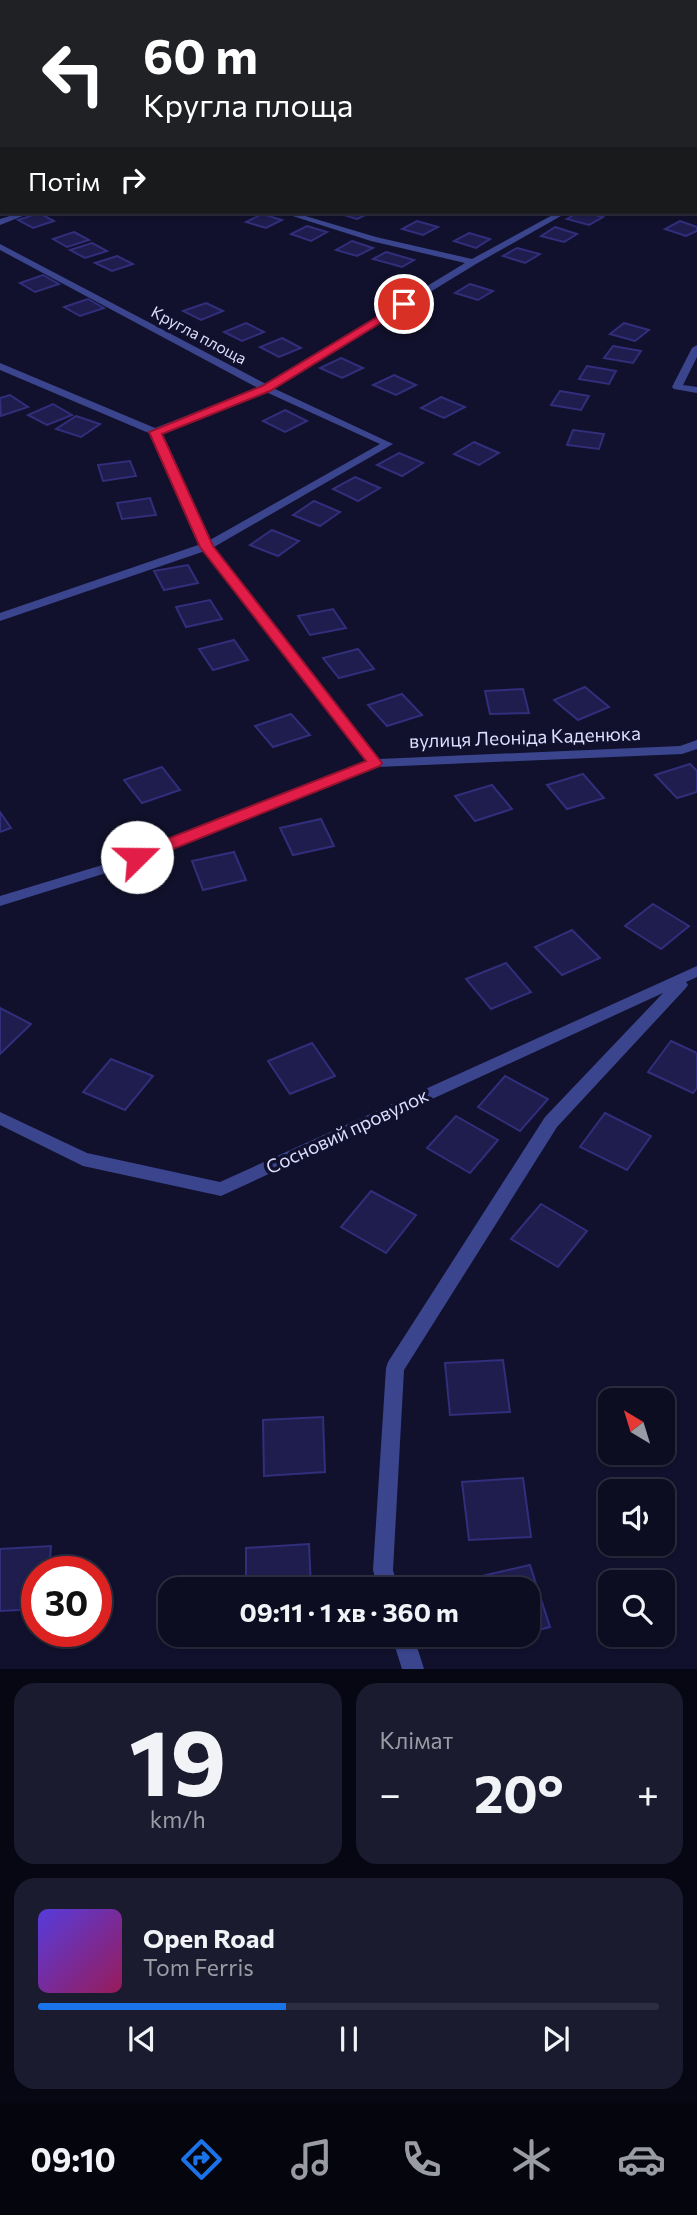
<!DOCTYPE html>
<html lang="uk">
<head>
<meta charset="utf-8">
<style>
  :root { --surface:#0d0d22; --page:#1b1b2f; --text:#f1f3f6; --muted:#9a9ca5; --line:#2d2d40; --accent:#1a73e8 }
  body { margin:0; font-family:Commissioner,sans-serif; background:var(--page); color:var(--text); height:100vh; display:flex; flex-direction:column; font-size:26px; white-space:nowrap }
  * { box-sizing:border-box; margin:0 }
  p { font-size:23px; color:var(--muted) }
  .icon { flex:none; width:38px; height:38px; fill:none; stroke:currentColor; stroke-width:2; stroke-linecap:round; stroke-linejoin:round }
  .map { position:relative; height:1669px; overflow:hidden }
  .side { display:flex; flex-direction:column; gap:14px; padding:14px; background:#070713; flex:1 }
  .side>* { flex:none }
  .hud { position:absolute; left:0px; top:0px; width:698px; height:214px; box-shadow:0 2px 5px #0004,0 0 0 2px var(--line); background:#202124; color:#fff; overflow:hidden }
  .needle { width:46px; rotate:322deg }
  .fabs { position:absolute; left:598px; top:1388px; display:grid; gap:14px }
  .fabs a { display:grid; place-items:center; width:77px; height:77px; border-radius:14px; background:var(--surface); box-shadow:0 2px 5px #0004,0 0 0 2px var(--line); font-size:35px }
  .speed { position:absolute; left:21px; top:1556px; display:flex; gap:14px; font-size:35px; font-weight:700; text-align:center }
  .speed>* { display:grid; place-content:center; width:91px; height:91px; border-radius:50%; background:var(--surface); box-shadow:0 2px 5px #0004,0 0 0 2px var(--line); line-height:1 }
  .speed .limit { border:10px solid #d22; background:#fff; color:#111 }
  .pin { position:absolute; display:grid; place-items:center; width:60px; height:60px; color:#fff; margin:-30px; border:4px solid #fff; border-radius:50%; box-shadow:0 2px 7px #0007 }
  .me { position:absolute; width:77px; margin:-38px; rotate:68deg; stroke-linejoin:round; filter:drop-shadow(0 0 5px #0008) }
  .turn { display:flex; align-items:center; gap:24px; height:147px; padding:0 28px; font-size:32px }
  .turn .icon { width:91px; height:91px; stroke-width:2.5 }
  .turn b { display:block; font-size:49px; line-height:60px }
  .then { display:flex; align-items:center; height:66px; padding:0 28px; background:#0003; gap:14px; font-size:26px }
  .big { font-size:52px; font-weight:700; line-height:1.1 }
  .side .card { flex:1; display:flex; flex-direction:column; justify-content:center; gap:10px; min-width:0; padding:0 24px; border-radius:21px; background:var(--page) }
  .side .dial { align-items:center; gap:0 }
  .dial b { font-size:91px; line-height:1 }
  .song { display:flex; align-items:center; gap:21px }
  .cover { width:84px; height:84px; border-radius:10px; background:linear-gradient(135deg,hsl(250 70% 55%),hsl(330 70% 35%)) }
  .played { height:7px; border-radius:4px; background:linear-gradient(90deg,var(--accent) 40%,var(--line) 40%) }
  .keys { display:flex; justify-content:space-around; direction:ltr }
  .heat { display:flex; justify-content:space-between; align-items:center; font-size:38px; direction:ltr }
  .side .tiles { flex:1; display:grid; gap:14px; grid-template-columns:1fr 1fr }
  .card:last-child { grid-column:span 2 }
  .trip { position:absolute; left:158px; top:1577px; width:382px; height:70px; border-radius:21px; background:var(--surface); box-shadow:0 2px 5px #0004,0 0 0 2px var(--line); font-weight:700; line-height:70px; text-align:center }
  .tab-bar { display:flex; height:112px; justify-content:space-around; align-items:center; background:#05050e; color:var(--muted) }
  .tab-bar .icon { width:49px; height:49px }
  .tab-bar .selected { color:var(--accent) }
  .tab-bar b { font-size:32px; color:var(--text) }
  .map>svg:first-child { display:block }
  .building { fill:#1f1d4e; stroke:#312e7b; stroke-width:2 }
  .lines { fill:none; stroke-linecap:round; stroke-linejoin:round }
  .street { fill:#3b458d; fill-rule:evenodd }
  .route { fill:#e11d48; stroke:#92132f; stroke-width:2 }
  .labels { text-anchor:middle; stroke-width:7; stroke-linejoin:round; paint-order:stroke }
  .far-street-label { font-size:16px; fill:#dddeff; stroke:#11112d }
  .street-label { font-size:19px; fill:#dddeff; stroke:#11112d }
</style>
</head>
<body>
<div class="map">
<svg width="697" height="1669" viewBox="0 0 697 1669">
  <rect width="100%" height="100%" fill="#11112d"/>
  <g class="building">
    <polygon points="340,212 372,212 357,219 337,213"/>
    <polygon points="579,212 584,212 603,217 589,225 567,219"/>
    <polygon points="39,213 54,221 33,228 18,220"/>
    <polygon points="262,214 282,220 266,228 246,222"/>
    <polygon points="417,221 438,227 423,235 402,229"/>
    <polygon points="680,221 697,227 697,231 686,236 665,229"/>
    <polygon points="307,226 327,232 311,241 291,234"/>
    <polygon points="555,227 577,234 564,242 541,236"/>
    <polygon points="74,232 89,240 67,247 53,239"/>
    <polygon points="469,233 490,239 476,248 454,241"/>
    <polygon points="352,241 373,248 357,256 336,250"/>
    <polygon points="92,243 107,251 85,258 70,250"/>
    <polygon points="517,248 540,254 525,263 503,256"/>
    <polygon points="386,252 414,260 402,267 373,259"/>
    <polygon points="117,256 133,264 112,271 95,263"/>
    <polygon points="43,275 59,284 35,292 20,283"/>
    <polygon points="470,284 493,291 478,300 455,293"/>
    <polygon points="88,299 104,308 80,316 64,307"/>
    <polygon points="206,303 223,311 201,320 183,311"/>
    <polygon points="246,323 264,332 242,341 224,332"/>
    <polygon points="624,323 649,330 635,341 610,334"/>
    <polygon points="282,338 301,348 279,357 260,347"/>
    <polygon points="613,346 641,351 633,363 604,358"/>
    <polygon points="341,358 363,368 342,378 320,368"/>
    <polygon points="587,366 616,371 609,384 579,379"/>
    <polygon points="394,375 416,385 396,395 373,385"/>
    <polygon points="560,391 589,396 581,410 551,405"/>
    <polygon points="10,395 28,407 1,416 0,398"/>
    <polygon points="441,397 465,407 444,418 421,408"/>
    <polygon points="53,404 72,415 47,425 28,415"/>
    <polygon points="285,410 307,421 285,432 263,421"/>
    <polygon points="76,416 100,424 81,437 56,429"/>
    <polygon points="573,430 604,434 599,449 567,445"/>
    <polygon points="474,442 499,453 479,465 454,454"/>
    <polygon points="399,453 423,463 402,476 377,465"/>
    <polygon points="130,461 136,476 103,481 98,465"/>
    <polygon points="355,477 380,488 358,501 333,489"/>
    <polygon points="150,498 156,515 122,519 117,503"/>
    <polygon points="314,501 340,512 320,526 293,515"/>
    <polygon points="272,530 299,541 278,556 250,545"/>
    <polygon points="188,565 198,583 164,590 154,571"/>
    <polygon points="210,600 222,619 186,627 176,607"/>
    <polygon points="333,609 346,628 310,635 298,616"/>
    <polygon points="234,640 248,660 213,670 199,649"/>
    <polygon points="358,649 374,669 339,678 323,658"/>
    <polygon points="585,687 609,707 578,720 554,700"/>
    <polygon points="523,689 529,713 490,714 485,691"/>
    <polygon points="402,694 422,715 387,726 368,705"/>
    <polygon points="291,714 310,735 273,747 255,726"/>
    <polygon points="690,764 697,771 697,792 677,798 655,775"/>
    <polygon points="162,767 180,790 142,803 124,780"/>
    <polygon points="583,774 604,798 567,809 547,785"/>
    <polygon points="492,785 512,809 475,821 455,796"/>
    <polygon points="0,812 11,828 0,832"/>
    <polygon points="321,819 334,846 293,855 280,828"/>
    <polygon points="234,852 246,880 203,890 192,861"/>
    <polygon points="653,904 689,926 661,949 625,926"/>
    <polygon points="572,930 600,958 562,975 535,947"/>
    <polygon points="506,963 531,992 491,1009 466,979"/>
    <polygon points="0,1008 31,1024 0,1054"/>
    <polygon points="671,1041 697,1053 697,1088 693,1093 648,1072"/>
    <polygon points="312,1043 335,1076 290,1094 268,1061"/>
    <polygon points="111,1059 153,1076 125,1110 83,1092"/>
    <polygon points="505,1076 548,1099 520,1131 478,1107"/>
    <polygon points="605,1113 651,1136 627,1170 580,1147"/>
    <polygon points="456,1116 498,1140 470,1173 427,1148"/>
    <polygon points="371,1191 416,1215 386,1253 341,1227"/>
    <polygon points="541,1204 587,1231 558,1267 511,1239"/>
    <polygon points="503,1360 510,1412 450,1415 445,1363"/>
    <polygon points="323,1417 325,1472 264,1476 263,1420"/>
    <polygon points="523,1478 531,1537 469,1540 462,1482"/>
    <polygon points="309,1544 311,1589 246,1589 246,1548"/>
    <polygon points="51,1546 49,1572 37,1572 37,1609 0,1611 0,1549"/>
    <polygon points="530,1565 550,1627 527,1633 527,1589 472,1589 469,1579"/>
    <polygon points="485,1634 520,1634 487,1642"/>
  </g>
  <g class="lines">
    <g class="street">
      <polygon points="337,0 343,0 344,2 338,2"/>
      <rect x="0" y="12" width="2" height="4"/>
      <rect x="0" y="56" width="2" height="4"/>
      <rect x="696" y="67" width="1" height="4"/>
      <rect x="696" y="111" width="1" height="4"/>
      <polygon points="0,112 2,112 0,117"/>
      <rect x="696" y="201" width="1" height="4"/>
      <polygon points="22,212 33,212 0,225 0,219"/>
      <path d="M 280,212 L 292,212 L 376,237 L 472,259 L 558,212 L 568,212 L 476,264 L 273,388 L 393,444 L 214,547 L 379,759 L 680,746 L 697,740 L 697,749 L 682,754 L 377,767 L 119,869 L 0,906 L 0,896 L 109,863 L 367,761 L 205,551 L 0,621 L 0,613 L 201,544 L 151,434 L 0,370 L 0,363 L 155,428 L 258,388 L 0,250 L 0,244 L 266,384 L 465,263 L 371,241 ZM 266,392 L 380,444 L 210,540 L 161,433 Z"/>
      <polygon points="697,345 697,357 683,385 697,387 697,393 674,389 672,387 692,348"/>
      <polygon points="697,966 697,977 686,982 688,985 685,989 557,1127 404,1370 393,1570 398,1589 378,1589 373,1570 386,1368 388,1362 545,1117 663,993 221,1196 83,1166 0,1125 0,1112 87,1153 220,1182"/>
      <polygon points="391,1634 413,1634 424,1669 402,1669"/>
    </g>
  </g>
  <polygon class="route" points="404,301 409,304 408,306 270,391 162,434 213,546 382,763 380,766 143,861 131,861 129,857 131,853 366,761 200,547 149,432 262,386"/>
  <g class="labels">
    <g class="far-street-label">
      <text transform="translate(199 335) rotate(28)" y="6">Кругла площа</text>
    </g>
    <g class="street-label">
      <text transform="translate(525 737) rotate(-2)" y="7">вулиця Леоніда Каденюка</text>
      <text transform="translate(347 1131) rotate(-25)" y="7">Сосновий провулок</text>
    </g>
  </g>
</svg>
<div class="fabs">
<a><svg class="needle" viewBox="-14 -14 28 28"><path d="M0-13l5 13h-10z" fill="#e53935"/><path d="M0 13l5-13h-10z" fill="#9a9ca5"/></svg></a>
<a><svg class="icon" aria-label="sound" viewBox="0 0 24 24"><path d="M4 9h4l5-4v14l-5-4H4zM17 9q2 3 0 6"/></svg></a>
<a><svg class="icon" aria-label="search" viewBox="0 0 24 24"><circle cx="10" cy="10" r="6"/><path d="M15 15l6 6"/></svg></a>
</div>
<div class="speed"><div class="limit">30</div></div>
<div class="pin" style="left:404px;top:304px;background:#d93025"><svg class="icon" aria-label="arrive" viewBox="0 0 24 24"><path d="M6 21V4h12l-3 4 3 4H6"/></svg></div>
<svg class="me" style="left:137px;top:857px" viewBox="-20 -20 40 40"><circle r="19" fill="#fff"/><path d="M0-13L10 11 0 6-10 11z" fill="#e11d48"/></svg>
<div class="trip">09:11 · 1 хв · 360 m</div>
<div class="hud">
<div class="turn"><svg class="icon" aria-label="left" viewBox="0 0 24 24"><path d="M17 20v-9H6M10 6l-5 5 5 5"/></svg><div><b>60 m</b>Кругла площа</div></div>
<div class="then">Потім<svg class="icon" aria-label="right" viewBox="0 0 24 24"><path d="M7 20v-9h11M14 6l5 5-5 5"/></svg></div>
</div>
</div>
<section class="side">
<div class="tiles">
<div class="card dial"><b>19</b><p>km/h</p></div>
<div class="card"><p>Клімат</p>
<div class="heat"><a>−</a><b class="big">20°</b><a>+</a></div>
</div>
<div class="card">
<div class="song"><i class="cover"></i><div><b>Open Road</b><p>Tom Ferris</p></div></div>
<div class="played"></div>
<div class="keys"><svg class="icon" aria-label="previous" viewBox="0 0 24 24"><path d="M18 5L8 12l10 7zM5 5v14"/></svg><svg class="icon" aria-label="pause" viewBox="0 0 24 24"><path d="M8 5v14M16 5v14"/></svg><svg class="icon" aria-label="next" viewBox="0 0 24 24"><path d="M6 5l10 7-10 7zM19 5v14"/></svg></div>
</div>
</div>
</section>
<nav class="tab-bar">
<b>09:10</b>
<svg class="icon selected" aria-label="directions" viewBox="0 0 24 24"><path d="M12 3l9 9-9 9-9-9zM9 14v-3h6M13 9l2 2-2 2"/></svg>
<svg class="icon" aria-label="music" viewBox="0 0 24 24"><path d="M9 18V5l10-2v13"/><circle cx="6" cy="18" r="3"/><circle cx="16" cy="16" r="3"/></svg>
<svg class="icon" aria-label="phone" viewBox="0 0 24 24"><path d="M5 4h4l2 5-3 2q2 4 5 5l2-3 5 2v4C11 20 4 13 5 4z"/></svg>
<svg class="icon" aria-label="climate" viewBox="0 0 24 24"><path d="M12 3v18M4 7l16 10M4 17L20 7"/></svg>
<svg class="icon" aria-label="car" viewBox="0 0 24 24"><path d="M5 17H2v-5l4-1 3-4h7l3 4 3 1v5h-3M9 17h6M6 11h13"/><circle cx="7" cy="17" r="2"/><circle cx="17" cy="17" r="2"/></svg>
</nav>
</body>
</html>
